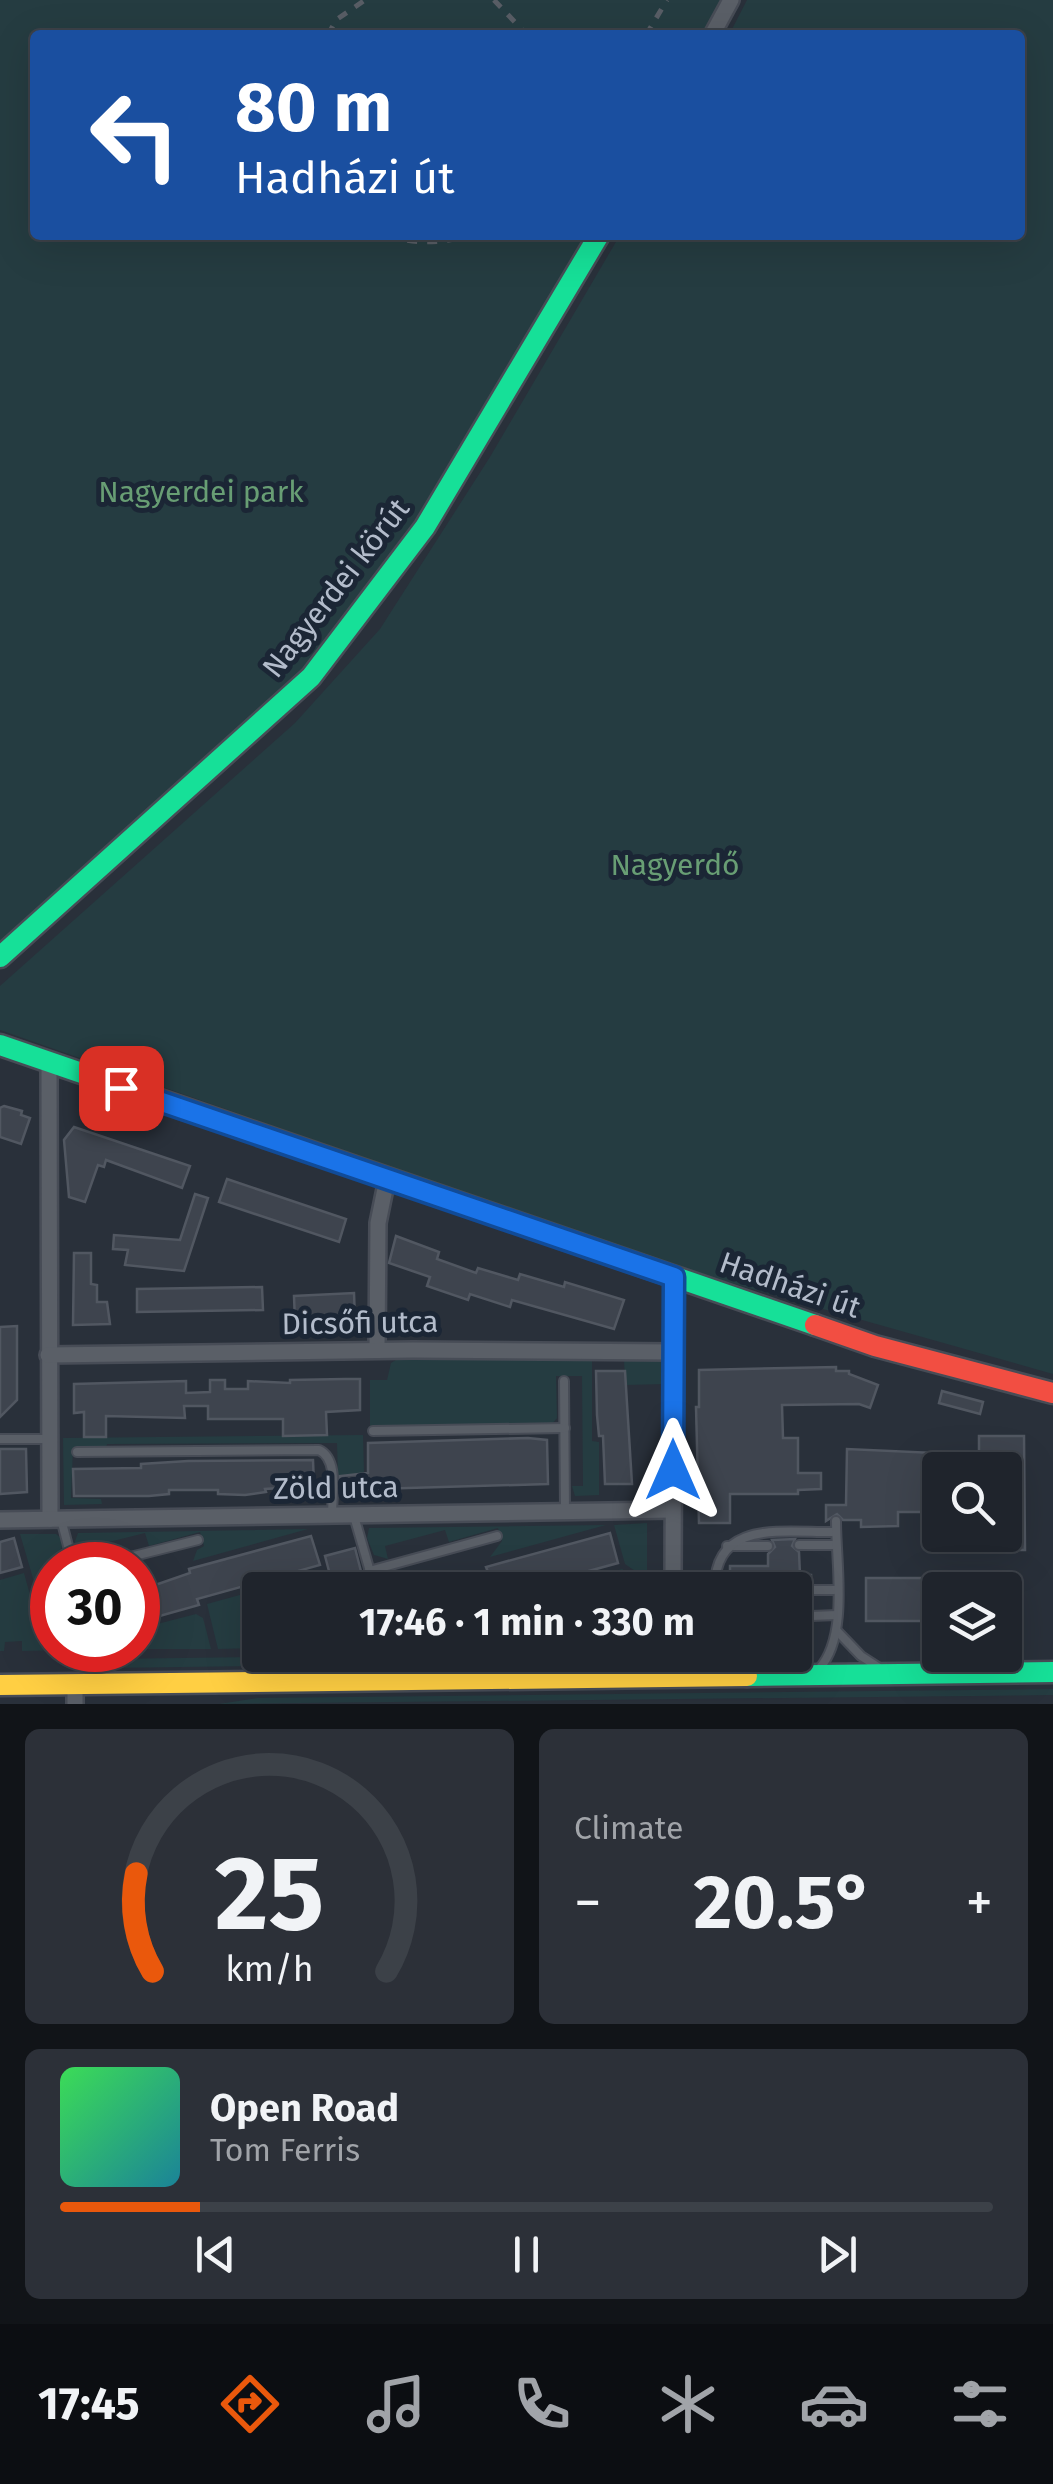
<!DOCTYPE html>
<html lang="en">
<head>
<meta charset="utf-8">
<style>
  :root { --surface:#1f242c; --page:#2c3038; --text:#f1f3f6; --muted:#a1a4a9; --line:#3c4148; --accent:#ea580c }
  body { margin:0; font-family:"Fira Sans",sans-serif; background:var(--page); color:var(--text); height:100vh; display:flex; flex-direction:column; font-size:38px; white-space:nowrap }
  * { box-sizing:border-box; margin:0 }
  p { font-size:32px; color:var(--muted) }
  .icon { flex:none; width:55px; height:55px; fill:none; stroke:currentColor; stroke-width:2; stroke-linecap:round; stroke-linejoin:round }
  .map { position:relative; height:1704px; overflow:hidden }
  .drawer { display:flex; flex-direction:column; gap:25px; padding:25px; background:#111418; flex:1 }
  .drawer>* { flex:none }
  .top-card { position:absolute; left:30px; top:30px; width:995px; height:210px; border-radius:10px; box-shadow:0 10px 40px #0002,0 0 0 2px var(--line); background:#1a4fa0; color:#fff; overflow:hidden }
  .tools { position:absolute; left:922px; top:1452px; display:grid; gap:20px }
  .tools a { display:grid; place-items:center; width:100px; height:100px; border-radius:10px; background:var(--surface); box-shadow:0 10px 40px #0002,0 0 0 2px var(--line); font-size:50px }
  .speed { position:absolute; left:30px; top:1542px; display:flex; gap:20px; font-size:50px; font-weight:700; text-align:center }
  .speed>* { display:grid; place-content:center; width:130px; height:130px; border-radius:50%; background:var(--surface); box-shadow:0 10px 40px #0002,0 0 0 2px var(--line); line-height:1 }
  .speed .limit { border:15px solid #d22; background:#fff; color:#111 }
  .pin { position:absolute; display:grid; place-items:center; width:85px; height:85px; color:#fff; margin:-42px; border-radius:20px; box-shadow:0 5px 15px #0006 }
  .me { position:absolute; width:110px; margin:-55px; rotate:0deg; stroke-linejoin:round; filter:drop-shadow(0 0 8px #0008) }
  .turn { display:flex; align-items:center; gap:35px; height:210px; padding:0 40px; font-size:45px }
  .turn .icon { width:130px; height:130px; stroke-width:2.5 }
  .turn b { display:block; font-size:70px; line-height:85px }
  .big { font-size:75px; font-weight:700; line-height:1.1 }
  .drawer .widget { flex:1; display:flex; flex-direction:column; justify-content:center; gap:15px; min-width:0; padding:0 35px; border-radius:15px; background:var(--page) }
  .drawer .dial { align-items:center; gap:0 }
  .dial svg { height:260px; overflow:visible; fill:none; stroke:var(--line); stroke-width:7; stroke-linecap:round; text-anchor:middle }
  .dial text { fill:var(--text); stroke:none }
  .song { display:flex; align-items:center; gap:30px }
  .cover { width:120px; height:120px; border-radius:15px; background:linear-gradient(135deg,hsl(130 70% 55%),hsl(190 70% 35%)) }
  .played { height:10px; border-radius:5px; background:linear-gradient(90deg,var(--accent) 15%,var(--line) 15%) }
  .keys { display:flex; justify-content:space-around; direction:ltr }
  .heat { display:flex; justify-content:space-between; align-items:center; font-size:55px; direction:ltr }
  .drawer .tiles { flex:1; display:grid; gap:25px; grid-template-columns:1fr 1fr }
  .widget:last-child { grid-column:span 2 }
  .trip { position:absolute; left:242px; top:1572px; width:570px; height:100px; border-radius:10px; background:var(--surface); box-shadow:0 10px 40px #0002,0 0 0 2px var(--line); font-weight:700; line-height:100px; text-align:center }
  .dock { display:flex; height:160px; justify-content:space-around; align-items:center; background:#0c0e12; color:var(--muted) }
  .dock .icon { width:70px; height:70px }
  .dock .selected { color:var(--accent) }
  .dock b { font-size:45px; color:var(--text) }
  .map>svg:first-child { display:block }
  .green { fill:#253c41 }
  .building { fill:#3e444e; stroke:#515761; stroke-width:2.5 }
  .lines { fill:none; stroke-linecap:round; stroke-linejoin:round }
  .lane-casing { stroke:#474c56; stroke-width:12 }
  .street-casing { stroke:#474c56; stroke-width:20 }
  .fast-casing { stroke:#474c56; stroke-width:25 }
  .slow-casing { stroke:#474c56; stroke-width:25 }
  .jam-casing { stroke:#474c56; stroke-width:25 }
  .lane { stroke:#5a5f67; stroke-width:8 }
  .street { stroke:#5a5f67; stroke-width:15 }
  .fast { stroke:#16e098; stroke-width:20 }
  .slow { stroke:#ffcf43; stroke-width:20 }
  .jam { stroke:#f24e42; stroke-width:20 }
  .rail { stroke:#585d65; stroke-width:5; stroke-dasharray:10 10; stroke-linecap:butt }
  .route-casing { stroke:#114b97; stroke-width:25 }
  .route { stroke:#1a73e8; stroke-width:18 }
  .labels { text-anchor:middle; stroke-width:10; stroke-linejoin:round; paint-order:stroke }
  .park-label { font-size:30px; fill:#689e74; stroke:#1b2635 }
  .street-label { font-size:30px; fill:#b3bccb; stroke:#1b2635 }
</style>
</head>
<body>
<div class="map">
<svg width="1053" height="1704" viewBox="0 0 1053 1704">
  <rect width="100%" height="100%" fill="#29303a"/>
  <g class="green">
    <polygon points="0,0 731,0 712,35 35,35 35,235 599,235 426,527 311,677 0,957"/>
    <polygon points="747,0 1053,0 1053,1374 685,1270 0,1030 0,986 295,723 380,629 490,457 620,235 1020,235 1020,35 729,35"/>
    <polygon points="401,1357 592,1358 592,1441 599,1442 599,1495 575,1496 572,1486 583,1486 582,1376 556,1376 557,1418 552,1424 370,1427 370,1380 387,1380 391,1363"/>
    <polygon points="624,1358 659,1359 665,1366 666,1384 625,1385"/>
    <polygon points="363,1435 364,1473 355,1473 355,1476 338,1476 337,1443 107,1444 106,1448 73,1449 71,1498 101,1499 102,1504 64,1505 63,1438"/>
    <polygon points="647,1523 647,1579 625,1564 614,1525"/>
    <polygon points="606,1525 490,1557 502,1541 498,1528 449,1542 445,1530 385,1546 388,1559 374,1555 367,1538 369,1528"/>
    <polygon points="308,1529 193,1561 197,1550 204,1546 200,1532 149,1546 145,1533 85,1548 88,1561 79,1555 74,1544 78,1533"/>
    <polygon points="20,1534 56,1534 61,1538 62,1547 56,1556 59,1565 52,1565 52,1606 42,1609"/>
    <polygon points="622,1569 647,1586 647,1590 545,1590"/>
    <polygon points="24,1573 36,1617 52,1613 52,1650 71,1650 22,1651 22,1641 5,1642 4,1651 0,1651 0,1580"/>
    <polygon points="319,1573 327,1590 260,1590 260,1648 218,1649 207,1604"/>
    <polygon points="196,1614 203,1618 211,1649 138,1649 138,1629"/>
    <polygon points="395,1655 651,1655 638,1661 107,1668 106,1659"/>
    <polygon points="1053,1689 1053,1695 219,1704 257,1698"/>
  </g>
  <g class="building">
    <polygon points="4,1106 22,1111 21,1115 30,1118 21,1144 0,1137 0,1108"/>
    <polygon points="74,1127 190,1166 182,1188 106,1160 104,1167 98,1165 85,1202 69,1197 64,1140"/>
    <polygon points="227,1179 346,1219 339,1242 219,1202"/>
    <polygon points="195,1194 208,1198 184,1271 125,1265 128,1250 113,1249 114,1235 180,1240"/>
    <polygon points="396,1236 439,1252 437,1259 476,1273 478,1268 518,1280 520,1274 564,1287 565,1282 624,1300 614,1329 512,1300 510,1307 470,1294 468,1300 427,1286 430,1277 389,1263"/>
    <polygon points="74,1253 91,1253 91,1284 97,1285 97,1302 107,1302 110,1324 73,1325"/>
    <polygon points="262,1287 263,1310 137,1312 137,1289"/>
    <polygon points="354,1293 355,1319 295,1322 294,1296"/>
    <polygon points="17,1326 17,1400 0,1417 0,1327"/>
    <polygon points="836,1367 836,1371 849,1371 849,1374 878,1385 870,1408 859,1404 782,1405 783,1438 798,1438 798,1473 821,1473 821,1489 798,1490 798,1494 730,1494 730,1523 699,1523 696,1407 699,1407 699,1370"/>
    <polygon points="596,1371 625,1371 632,1484 605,1484 603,1436 599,1436 597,1415"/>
    <polygon points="345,1379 360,1379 360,1410 326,1412 327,1435 283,1436 283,1419 208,1419 208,1406 184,1406 185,1418 106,1416 106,1437 84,1437 84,1412 74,1413 74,1384 186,1381 186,1393 210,1392 210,1380 225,1380 225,1389 248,1389 248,1381 290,1383 290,1380"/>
    <polygon points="942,1391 983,1402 980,1414 939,1403"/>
    <polygon points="979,1436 1024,1436 1025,1550 980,1550 980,1535 1005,1535 1005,1470 940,1470 940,1478 937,1478 936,1512 898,1512 898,1526 861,1527 861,1520 843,1520 837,1514 826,1521 826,1505 846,1505 847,1449 979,1455"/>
    <polygon points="528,1438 547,1440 548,1484 341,1490 340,1476 368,1473 368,1443"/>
    <polygon points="0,1449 26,1449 27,1492 0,1494"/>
    <polygon points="313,1460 314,1486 265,1489 266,1492 245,1495 218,1494 218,1490 169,1490 169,1494 149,1496 74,1496 73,1469 141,1468 141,1464 188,1461"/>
    <polygon points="610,1533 618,1563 519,1590 442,1590 442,1586 488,1572 486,1567"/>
    <polygon points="311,1536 320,1565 197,1599 199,1605 138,1622 138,1591 190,1573 189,1569"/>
    <polygon points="14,1538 22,1567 0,1573 0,1542"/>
    <polygon points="795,1539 792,1546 799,1552 800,1575 811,1575 811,1583 804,1589 811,1597 811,1608 804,1615 811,1626 795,1626 795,1590 730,1590 730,1566 768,1566 768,1554 775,1547 772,1540"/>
    <polygon points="355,1548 365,1587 334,1590 325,1556"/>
    <polygon points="951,1575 965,1575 965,1590 940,1590 940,1621 866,1621 866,1578 951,1578"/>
  </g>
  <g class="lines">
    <g class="lane-casing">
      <g id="lane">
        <polyline points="564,1381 565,1511"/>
        <polyline points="373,1431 565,1428"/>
        <polyline points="0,1439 48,1439"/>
        <path d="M 77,1452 L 319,1450 C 339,1459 332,1495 332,1515"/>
        <polyline points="354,1516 375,1589"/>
        <polyline points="61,1519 73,1565"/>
        <polyline points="799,1545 836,1545"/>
        <polyline points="727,1546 768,1546"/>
        <polyline points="98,1565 198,1540"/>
        <polyline points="369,1571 497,1536"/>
        <polyline points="673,1584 715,1584"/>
        <path d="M 715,1590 C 713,1518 785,1533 836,1532"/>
        <polyline points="811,1590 836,1590"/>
        <polyline points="811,1616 837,1615"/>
        <polyline points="837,1631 861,1656 878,1667"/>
        <path d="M 819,1669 C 849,1636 836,1564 836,1521"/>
      </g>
    </g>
    <g class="street-casing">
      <g id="street">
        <polyline points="712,35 731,0"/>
        <polyline points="49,1063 50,1519"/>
        <polyline points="377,1350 378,1223 387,1179"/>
        <polyline points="48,1355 413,1350 674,1352"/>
        <polyline points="0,1520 673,1510"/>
        <polyline points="673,1590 674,1277"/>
        <polyline points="674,1655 675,1677"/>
        <polyline points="75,1684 75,1704"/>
      </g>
    </g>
    <g class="fast-casing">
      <g id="fast">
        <polyline points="0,957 311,677 425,527 599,235"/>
        <polyline points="0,1045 815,1325"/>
        <polyline points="747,1676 1053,1672"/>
      </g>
    </g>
    <g class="slow-casing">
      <polyline id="slow" points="0,1685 747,1676"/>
    </g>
    <g class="jam-casing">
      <polyline id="jam" points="815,1325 875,1346 1053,1393"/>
    </g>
    <use href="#lane" class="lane"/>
    <use href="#street" class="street"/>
    <use href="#fast" class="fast"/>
    <use href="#slow" class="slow"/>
    <use href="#jam" class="jam"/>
    <g class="rail">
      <polyline points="494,0 527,35"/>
      <polyline points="328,35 336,20 365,0"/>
      <polyline points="646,35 667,0"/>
      <path d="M 388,235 C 417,246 444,242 475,235"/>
    </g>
  </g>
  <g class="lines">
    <g class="route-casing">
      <polyline id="route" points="121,1088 674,1277 673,1470"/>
    </g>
    <use href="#route" class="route"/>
  </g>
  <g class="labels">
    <g class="park-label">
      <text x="201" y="502">Nagyerdei park</text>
      <text x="675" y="875">Nagyerdő</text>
    </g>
    <g class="street-label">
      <text transform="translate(336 588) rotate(-52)" y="10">Nagyerdei körút</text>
      <text transform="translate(790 1285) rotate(19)" y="10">Hadházi út</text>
      <text transform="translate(360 1323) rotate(-1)" y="10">Dicsőfi utca</text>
      <text transform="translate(336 1488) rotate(-1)" y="10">Zöld utca</text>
    </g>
  </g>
</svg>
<div class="tools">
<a><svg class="icon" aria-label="search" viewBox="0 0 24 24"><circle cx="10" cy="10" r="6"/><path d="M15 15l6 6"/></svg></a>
<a><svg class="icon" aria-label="layers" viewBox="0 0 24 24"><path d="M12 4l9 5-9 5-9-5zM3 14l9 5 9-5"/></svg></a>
</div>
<div class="speed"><div class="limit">30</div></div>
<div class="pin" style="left:121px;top:1088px;background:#d93025"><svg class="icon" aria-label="arrive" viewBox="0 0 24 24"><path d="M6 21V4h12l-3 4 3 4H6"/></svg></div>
<svg class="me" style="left:673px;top:1470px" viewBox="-20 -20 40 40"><path d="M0-17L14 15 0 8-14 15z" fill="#1a73e8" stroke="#fff" stroke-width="4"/></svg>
<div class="trip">17:46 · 1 min · 330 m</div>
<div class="top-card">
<div class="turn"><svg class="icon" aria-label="left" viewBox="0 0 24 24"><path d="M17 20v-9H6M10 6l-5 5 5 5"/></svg><div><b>80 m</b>Hadházi út</div></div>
</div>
</div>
<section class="drawer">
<div class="tiles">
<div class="widget dial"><svg viewBox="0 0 100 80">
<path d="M14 69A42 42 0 1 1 86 69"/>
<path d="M14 69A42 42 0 0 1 9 39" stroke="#ea580c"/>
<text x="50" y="56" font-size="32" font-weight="700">25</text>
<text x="50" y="72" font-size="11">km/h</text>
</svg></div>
<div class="widget"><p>Climate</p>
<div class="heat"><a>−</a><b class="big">20.5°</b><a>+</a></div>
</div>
<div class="widget">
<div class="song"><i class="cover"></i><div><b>Open Road</b><p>Tom Ferris</p></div></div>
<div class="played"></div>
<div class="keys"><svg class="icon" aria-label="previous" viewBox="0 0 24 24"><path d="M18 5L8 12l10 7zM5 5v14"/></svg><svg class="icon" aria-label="pause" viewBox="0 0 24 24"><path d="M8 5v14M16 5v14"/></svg><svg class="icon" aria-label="next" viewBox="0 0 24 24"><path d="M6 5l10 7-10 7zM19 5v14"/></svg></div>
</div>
</div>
</section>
<nav class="dock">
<b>17:45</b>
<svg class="icon selected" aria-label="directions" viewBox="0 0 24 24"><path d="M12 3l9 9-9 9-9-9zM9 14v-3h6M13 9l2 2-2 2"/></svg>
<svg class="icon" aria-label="music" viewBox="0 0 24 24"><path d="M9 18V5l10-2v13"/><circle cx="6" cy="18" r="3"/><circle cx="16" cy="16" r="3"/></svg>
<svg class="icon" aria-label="phone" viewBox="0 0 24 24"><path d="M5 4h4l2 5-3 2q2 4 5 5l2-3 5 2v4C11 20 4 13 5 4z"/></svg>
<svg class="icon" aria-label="climate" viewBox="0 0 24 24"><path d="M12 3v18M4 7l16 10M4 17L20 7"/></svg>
<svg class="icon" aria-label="car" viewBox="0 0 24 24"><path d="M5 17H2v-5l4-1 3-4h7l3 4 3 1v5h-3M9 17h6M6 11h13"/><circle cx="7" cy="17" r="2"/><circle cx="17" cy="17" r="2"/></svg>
<svg class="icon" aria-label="filters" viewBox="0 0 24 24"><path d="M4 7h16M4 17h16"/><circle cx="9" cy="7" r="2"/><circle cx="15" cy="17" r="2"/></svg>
</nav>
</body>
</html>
